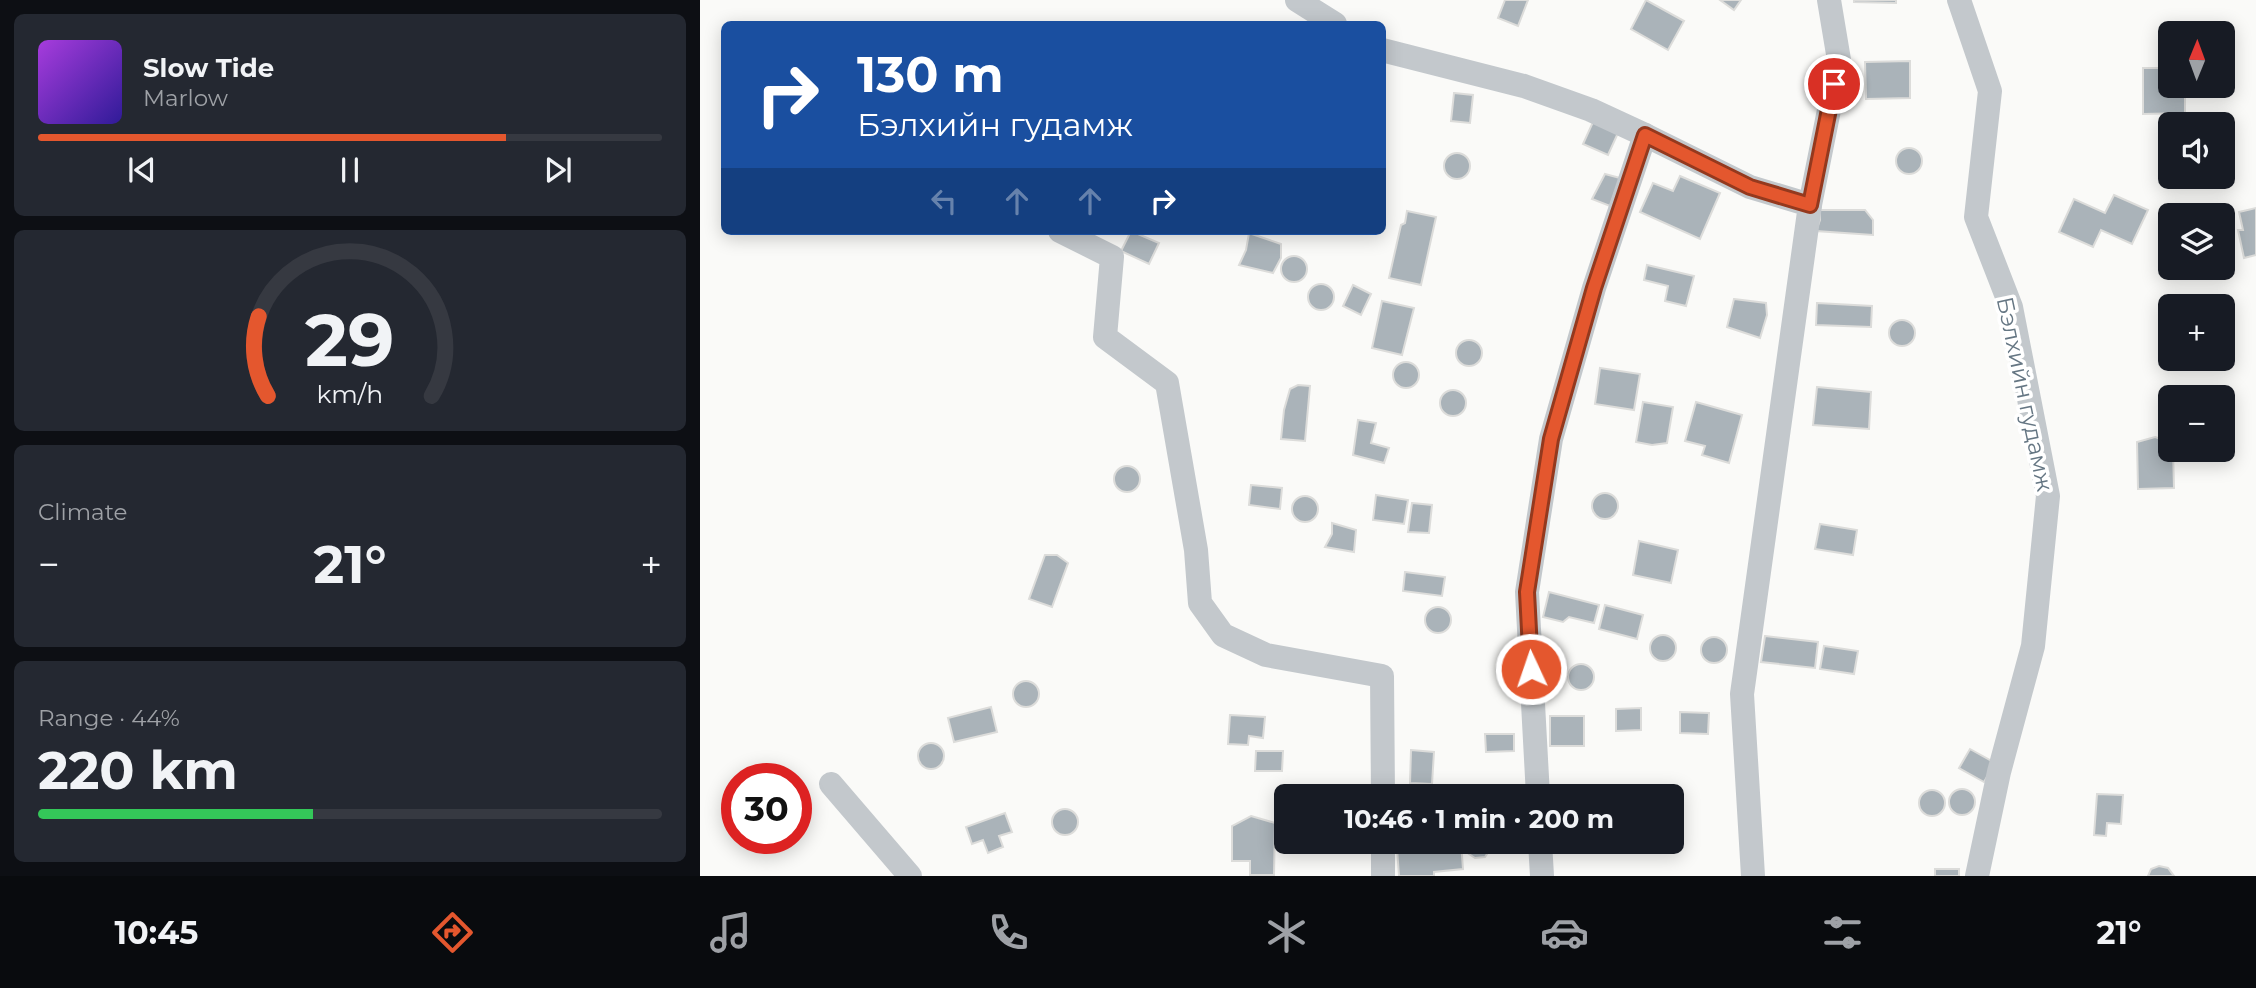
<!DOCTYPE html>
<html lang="en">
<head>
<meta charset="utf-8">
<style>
  :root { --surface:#171b24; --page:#242831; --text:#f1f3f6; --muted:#9ea1a6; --line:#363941; --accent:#e4572e }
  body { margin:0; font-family:Montserrat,sans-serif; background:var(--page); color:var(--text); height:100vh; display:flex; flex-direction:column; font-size:26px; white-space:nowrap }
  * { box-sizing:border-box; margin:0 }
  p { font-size:23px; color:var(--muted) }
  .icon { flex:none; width:38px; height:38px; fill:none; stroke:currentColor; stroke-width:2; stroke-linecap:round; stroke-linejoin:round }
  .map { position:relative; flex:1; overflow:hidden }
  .side { display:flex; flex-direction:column; gap:14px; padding:14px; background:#0d0f14; width:700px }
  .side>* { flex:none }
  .top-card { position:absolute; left:21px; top:21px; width:665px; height:214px; border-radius:10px; box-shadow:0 4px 18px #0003; background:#1a4fa0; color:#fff; overflow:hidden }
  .needle { width:46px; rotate:1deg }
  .fabs { position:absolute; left:1458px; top:21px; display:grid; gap:14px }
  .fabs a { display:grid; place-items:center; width:77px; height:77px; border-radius:10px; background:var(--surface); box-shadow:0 4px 18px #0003; font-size:35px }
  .speed { position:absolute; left:21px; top:763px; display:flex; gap:14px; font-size:35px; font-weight:700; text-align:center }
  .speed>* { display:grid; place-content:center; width:91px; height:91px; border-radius:50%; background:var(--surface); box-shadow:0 4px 18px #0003; line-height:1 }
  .speed .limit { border:10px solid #d22; background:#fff; color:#111 }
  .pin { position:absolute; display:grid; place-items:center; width:60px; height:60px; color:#fff; margin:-30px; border:4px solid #fff; border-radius:50%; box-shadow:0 2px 7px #0007 }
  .me { position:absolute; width:77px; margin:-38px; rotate:357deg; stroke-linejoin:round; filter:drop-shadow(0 0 5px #0008) }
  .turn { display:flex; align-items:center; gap:24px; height:147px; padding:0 21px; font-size:32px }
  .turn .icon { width:91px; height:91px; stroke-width:2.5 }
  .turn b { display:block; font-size:49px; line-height:60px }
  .lanes { display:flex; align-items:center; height:66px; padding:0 21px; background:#0003; justify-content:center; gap:35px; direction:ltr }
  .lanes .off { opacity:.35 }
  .big { font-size:52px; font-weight:700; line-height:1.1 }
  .side .card { flex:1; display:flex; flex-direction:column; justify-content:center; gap:10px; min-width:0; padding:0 24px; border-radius:10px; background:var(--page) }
  .side .dial { align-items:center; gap:0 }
  .dial svg { height:182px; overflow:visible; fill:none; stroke:var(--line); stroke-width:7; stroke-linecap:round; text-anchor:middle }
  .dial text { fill:var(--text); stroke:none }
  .song { display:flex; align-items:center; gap:21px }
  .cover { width:84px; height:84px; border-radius:10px; background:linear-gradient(135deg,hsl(280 70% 55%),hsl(250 70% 35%)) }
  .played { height:7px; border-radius:4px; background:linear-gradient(90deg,var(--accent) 75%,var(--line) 75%) }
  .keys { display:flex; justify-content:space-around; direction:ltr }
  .heat { display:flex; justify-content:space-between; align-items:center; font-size:38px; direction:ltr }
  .charge { height:10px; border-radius:5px; background:linear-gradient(90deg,#34c759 44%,var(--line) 0) }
  .trip { position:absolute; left:574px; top:784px; width:410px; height:70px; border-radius:10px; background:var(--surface); box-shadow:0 4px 18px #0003; font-weight:700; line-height:70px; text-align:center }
  .menu { display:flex; height:112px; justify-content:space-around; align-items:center; background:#090b0e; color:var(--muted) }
  .menu .icon { width:49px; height:49px }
  .menu .on { color:var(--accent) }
  .menu b { font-size:32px; color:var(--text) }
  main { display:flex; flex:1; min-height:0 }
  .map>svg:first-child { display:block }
  .building { fill:#aab3b9; stroke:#dcdcda; stroke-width:2 }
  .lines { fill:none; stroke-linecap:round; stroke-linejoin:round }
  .minor { stroke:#c3c8cc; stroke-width:24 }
  .route-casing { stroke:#94391e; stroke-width:18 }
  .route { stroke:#e4572e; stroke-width:12 }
  .labels { text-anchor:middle; stroke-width:7; stroke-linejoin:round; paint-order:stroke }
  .street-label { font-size:23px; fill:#657683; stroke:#fff }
</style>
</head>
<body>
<main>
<section class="side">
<div class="card">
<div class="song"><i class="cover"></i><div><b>Slow Tide</b><p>Marlow</p></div></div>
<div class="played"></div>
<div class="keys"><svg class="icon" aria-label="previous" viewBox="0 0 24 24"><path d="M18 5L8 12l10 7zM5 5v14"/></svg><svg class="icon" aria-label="pause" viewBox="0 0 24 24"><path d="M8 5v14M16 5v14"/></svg><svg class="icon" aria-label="next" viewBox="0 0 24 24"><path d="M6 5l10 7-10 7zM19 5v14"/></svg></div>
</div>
<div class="card dial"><svg viewBox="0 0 100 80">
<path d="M14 69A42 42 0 1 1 86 69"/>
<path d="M14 69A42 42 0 0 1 10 34" stroke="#e4572e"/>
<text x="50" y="56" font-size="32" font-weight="700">29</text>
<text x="50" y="72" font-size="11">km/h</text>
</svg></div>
<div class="card"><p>Climate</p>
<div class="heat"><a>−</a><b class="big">21°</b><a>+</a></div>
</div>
<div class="card"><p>Range · 44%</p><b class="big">220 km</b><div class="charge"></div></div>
</section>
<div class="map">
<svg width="1556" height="876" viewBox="0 0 1556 876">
  <rect width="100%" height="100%" fill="#fafaf8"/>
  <g class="building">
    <polygon points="805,0 828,0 818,26 798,18"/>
    <polygon points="946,0 984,21 968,50 931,29"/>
    <polygon points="1020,0 1041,0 1034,10"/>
    <polygon points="1154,0 1196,0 1196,3 1154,2"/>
    <polygon points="1210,61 1210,98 1166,99 1165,62"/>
    <polygon points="1443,68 1470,68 1470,86 1485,86 1485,113 1443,114"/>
    <polygon points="754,93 773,95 770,123 751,121"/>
    <polygon points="893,122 918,133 908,155 883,144"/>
    <circle cx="1209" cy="161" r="13"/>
    <circle cx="757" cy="166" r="13"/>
    <polygon points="905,174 920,178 910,206 892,199"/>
    <polygon points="980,176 1020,193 1000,239 940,212 953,183 973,191"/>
    <polygon points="1414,195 1448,210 1432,244 1401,230 1393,247 1359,232 1374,199 1405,213"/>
    <polygon points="1556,208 1556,255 1544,258 1538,230 1543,230 1539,212"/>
    <polygon points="1120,210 1165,210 1173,220 1173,235 1116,231 1120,220"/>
    <polygon points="707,211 736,217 721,285 689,278 701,225 705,223"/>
    <polygon points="431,231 459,243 449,264 421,251"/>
    <polygon points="549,233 581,244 581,258 573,273 539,265 546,250"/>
    <circle cx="594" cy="269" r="13"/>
    <polygon points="947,265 994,276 986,306 965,301 968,286 944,280"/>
    <circle cx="621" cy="297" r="13"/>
    <polygon points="653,285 671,294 661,315 643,306"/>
    <polygon points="1034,299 1066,303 1067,315 1060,338 1027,327"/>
    <polygon points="682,301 714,308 702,355 672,348"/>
    <polygon points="1117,303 1172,306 1171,327 1116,325"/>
    <polygon points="1522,310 1528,321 1522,331"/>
    <circle cx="1202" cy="333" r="13"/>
    <circle cx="769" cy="353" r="13"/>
    <circle cx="706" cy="375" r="13"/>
    <polygon points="900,368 940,374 934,410 895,404"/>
    <polygon points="598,385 610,386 605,441 581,439 584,410 590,389"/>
    <polygon points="1117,387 1171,392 1169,429 1113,425"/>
    <circle cx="753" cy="403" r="13"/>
    <polygon points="943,402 973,407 967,443 952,445 936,442"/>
    <polygon points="996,402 1042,415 1029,463 1002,455 1005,446 985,441"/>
    <polygon points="658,420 676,423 671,443 689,448 684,463 653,455"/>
    <polygon points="1455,437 1470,442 1470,450 1473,450 1474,488 1438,489 1437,442"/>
    <circle cx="427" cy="479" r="13"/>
    <polygon points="551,485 582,488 580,509 549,505"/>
    <circle cx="905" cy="506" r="13"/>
    <polygon points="676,495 708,500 704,524 673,520"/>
    <circle cx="605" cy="509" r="13"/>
    <polygon points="712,503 732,505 729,533 708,532"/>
    <polygon points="632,523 656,530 654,552 625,547 632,534"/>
    <polygon points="1120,524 1157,530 1153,555 1115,549"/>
    <polygon points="939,541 978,550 971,583 933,575"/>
    <polygon points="345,555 357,555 368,563 352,607 329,599"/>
    <polygon points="705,572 745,577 742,596 703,591"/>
    <polygon points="849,592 899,605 894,623 869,617 863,622 843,617"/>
    <polygon points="905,605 943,615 937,639 899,629"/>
    <circle cx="738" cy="620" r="13"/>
    <circle cx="963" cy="648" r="13"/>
    <polygon points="1065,636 1118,642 1115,668 1061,662"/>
    <circle cx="1014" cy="650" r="13"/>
    <polygon points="1124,646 1158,651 1154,674 1120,669"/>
    <circle cx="881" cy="677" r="13"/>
    <circle cx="326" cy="694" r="13"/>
    <polygon points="291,707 297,732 254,742 248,718"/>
    <polygon points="941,708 941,730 916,731 916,709"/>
    <polygon points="980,712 1009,713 1008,734 980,733"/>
    <polygon points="530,715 565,717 563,738 549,736 548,745 528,744"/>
    <rect x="850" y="716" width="34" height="30"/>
    <polygon points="785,734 814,734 814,751 786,752"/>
    <circle cx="231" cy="756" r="13"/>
    <polygon points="1270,749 1295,763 1284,782 1259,768"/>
    <polygon points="711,750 734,752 732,784 710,783"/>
    <polygon points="556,751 583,751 582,771 555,771"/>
    <circle cx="1262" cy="802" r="13"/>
    <circle cx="1232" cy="803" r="13"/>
    <polygon points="1397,794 1423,795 1421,824 1407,823 1406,836 1394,835"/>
    <circle cx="365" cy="822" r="13"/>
    <polygon points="305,813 312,832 299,836 303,847 288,853 283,840 272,844 266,827"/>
    <polygon points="551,816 575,823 574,875 550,875 550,861 532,861 532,826"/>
    <polygon points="579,824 586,825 586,842 600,842 600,849 578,848"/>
    <polygon points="708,842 761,842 763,869 734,872 734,876 699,876 697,848 710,847"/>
    <polygon points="765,842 791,842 791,848 785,857 775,858 766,852"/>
    <polygon points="1459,866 1468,868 1474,876 1448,876 1451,869"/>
    <rect x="1235" y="869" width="24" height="7"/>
  </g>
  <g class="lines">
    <g class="minor">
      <polyline points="597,0 635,24"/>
      <polyline points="1259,0 1290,91 1276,217 1311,307 1348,496 1333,646 1299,772 1277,876"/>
      <polyline points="682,50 824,86 891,110 945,135"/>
      <polyline points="1110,205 1139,60 1129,0"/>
      <polyline points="360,231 412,257 405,337 467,383 496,550 500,603 523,635 566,655 682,676 683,796"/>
      <polyline points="131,784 210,876"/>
      <polyline points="838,796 827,592 851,439 894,288 945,135 1050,187 1110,205 1042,694 1053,876"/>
      <polyline points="683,842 683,876"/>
      <polyline points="840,842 842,876"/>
    </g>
  </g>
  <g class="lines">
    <g class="route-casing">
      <polyline id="route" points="831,669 827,592 851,439 894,288 945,135 1050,187 1110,205 1134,84"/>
    </g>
    <use href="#route" class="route"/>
  </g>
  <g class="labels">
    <g class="street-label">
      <text transform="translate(1325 394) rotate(78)" y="8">Бэлхийн гудамж</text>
    </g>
  </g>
</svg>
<div class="fabs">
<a><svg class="needle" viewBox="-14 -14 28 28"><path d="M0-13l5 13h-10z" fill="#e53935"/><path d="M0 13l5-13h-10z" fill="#9ea1a6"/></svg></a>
<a><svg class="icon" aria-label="sound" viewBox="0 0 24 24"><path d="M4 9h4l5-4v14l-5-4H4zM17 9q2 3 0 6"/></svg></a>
<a><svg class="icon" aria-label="layers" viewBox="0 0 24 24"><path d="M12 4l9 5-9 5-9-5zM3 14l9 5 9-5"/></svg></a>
<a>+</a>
<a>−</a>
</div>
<div class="speed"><div class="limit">30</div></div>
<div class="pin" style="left:1134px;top:84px;background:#d93025"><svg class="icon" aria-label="arrive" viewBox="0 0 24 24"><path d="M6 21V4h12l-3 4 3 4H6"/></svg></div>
<svg class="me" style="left:831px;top:669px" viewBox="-20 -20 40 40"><circle r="17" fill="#e4572e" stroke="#fff" stroke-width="3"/><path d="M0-11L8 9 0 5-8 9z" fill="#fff"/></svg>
<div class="trip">10:46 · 1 min · 200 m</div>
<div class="top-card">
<div class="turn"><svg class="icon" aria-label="right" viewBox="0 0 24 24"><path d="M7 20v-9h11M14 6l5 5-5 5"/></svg><div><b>130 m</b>Бэлхийн гудамж</div></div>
<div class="lanes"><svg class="icon off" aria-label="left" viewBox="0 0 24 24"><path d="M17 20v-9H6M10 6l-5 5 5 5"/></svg><svg class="icon off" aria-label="ahead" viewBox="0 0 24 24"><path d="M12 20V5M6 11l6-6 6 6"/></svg><svg class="icon off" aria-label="ahead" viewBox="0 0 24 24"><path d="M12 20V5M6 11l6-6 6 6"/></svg><svg class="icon" aria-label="right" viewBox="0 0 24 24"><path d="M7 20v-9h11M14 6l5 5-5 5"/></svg></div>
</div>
</div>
</main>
<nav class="menu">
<b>10:45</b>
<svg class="icon on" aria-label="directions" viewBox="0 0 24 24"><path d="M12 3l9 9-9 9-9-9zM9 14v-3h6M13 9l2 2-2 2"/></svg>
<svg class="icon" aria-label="music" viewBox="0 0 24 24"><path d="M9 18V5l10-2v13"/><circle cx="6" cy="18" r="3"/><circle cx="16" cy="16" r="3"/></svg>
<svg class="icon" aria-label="phone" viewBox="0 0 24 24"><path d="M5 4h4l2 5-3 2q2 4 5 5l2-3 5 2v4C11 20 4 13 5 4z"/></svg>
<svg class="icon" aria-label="climate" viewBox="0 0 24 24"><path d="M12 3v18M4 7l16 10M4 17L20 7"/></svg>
<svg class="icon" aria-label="car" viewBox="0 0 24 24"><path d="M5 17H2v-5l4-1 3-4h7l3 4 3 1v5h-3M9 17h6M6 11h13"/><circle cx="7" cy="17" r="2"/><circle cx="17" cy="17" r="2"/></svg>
<svg class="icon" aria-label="filters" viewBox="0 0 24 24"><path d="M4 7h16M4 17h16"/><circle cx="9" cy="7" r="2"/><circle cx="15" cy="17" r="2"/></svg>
<b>21°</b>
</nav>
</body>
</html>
